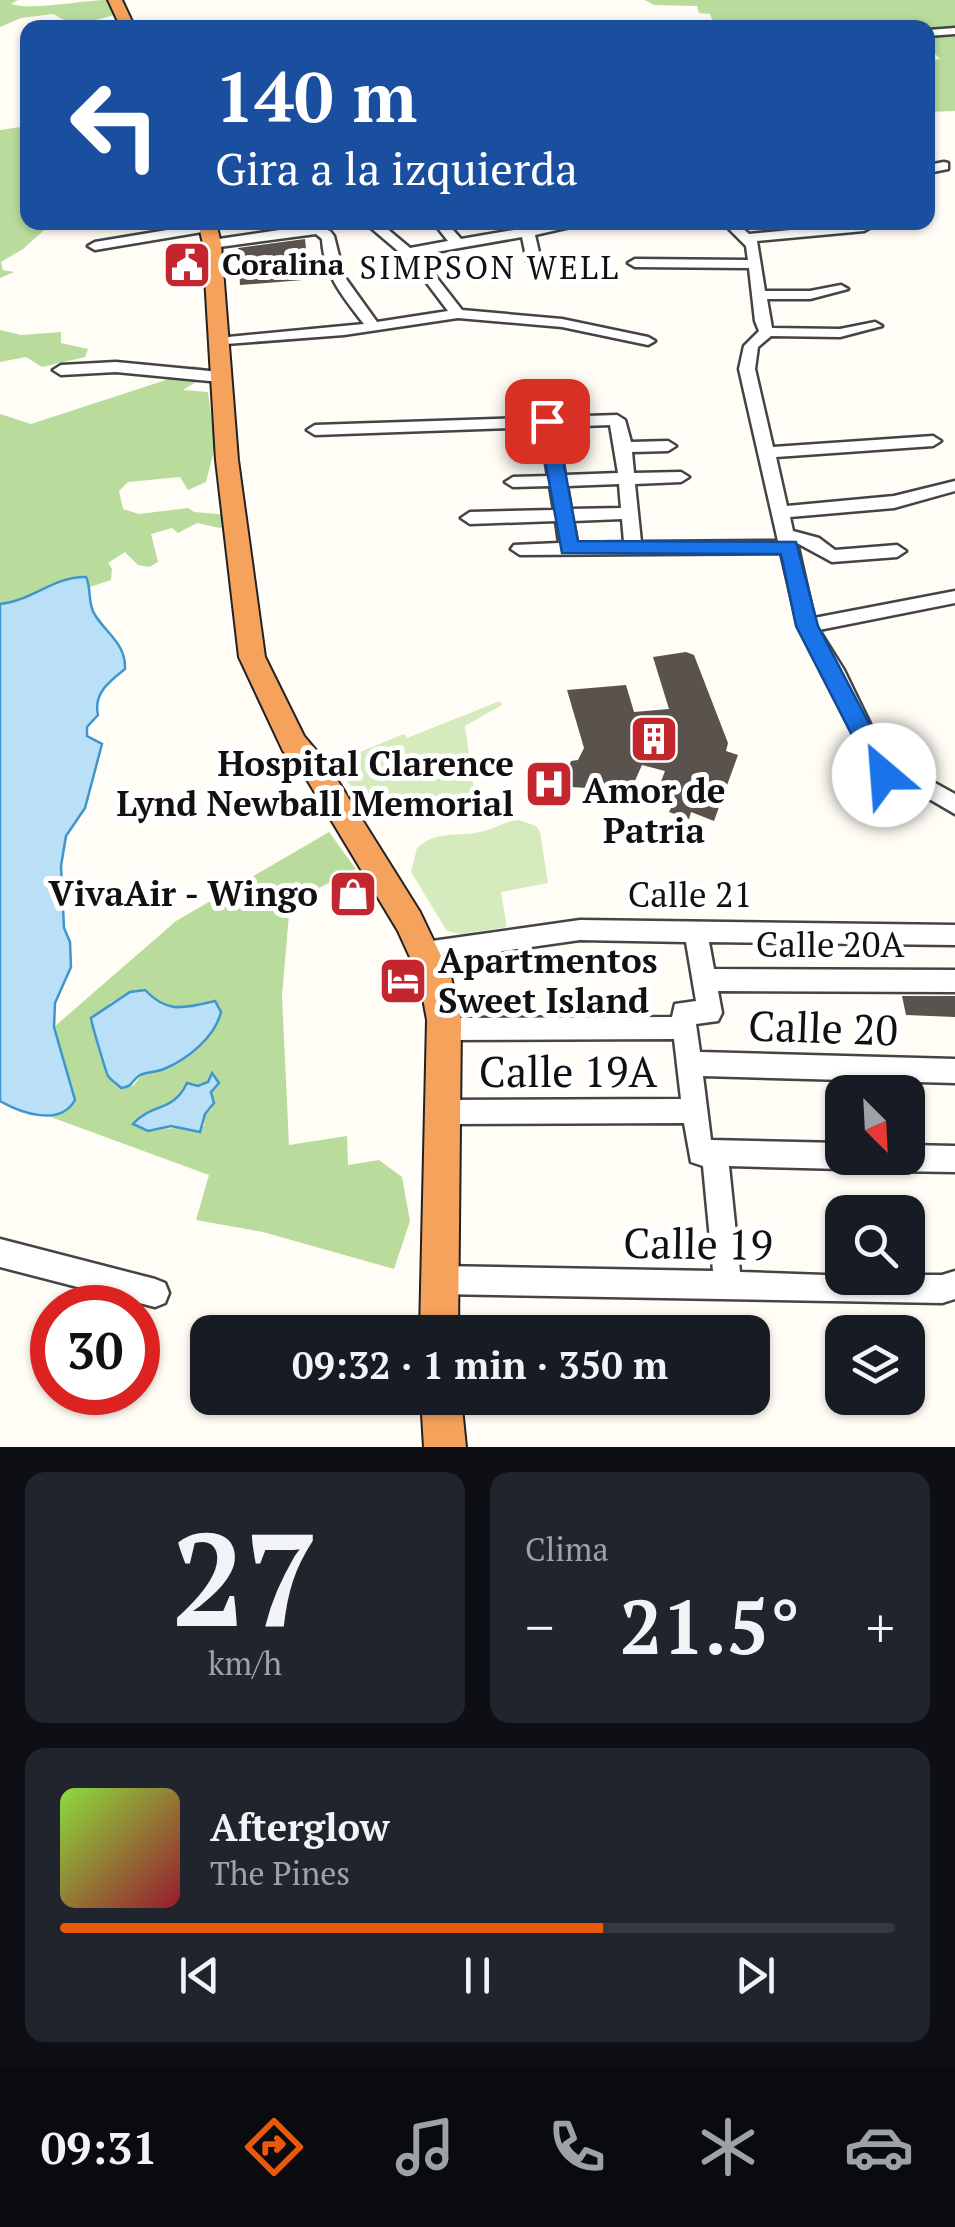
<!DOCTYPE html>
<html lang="es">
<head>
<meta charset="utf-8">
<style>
  :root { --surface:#171b24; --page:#20242c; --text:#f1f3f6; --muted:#9ea1a6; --line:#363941; --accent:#ea580c }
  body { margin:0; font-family:"PT Serif",serif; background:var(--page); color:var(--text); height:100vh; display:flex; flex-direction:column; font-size:38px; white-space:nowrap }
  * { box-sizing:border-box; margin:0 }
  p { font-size:32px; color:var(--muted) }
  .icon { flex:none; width:55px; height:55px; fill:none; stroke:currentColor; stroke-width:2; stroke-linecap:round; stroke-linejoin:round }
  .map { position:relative; height:1447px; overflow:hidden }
  .drawer { display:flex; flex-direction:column; gap:25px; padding:25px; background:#0d0f14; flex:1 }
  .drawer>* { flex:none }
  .top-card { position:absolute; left:20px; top:20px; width:915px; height:210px; border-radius:20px; box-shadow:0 2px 8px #0004; background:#1a4fa0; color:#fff; overflow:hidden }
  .needle { width:65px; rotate:156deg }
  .fabs { position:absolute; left:825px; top:1075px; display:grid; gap:20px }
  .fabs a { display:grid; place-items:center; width:100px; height:100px; border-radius:20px; background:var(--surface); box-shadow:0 2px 8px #0004; font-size:50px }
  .speed { position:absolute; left:30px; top:1285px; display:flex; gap:20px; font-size:50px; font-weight:700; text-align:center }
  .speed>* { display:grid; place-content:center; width:130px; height:130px; border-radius:50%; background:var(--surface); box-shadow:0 2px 8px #0004; line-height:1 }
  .speed .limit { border:15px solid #d22; background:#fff; color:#111 }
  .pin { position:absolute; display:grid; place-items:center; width:85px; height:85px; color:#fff; margin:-42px; border-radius:20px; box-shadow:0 5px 15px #0006 }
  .me { position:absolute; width:110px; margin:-55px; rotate:333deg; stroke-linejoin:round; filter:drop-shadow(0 0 8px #0008) }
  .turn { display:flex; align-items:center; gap:35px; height:210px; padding:0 30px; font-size:45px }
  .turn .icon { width:130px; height:130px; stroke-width:2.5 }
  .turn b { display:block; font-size:70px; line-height:85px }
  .big { font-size:75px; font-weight:600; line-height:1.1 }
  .drawer .tile { flex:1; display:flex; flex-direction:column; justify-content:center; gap:15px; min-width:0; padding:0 35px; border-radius:20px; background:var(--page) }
  .drawer .dial { align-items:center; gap:0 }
  .dial b { font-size:130px; line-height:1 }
  .song { display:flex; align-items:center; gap:30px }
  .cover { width:120px; height:120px; border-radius:15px; background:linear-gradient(135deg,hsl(90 70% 55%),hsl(350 70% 35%)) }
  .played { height:10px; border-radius:5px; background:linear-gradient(90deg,var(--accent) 65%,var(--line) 65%) }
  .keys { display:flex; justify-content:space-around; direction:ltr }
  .heat { display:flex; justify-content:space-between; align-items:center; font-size:55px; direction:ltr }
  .drawer .tiles { flex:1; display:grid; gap:25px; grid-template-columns:1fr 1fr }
  .tile:last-child { grid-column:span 2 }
  .trip { position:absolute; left:190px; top:1315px; width:580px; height:100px; border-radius:20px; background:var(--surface); box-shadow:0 2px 8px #0004; font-weight:600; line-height:100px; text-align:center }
  .menu { display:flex; height:160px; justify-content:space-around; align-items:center; background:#090b0e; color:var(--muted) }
  .menu .icon { width:70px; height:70px }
  .menu .current { color:var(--accent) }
  .menu b { font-size:45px; color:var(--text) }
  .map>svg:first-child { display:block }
  .green { fill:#d5ebbd }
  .forest { fill:#b9dc9c; fill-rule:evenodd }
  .water { fill:#b9e0f7; stroke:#3f96cf; stroke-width:2.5 }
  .building { fill:#5a524d }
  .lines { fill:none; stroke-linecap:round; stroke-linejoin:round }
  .minor-casing { stroke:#444; stroke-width:5 }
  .highway-casing { stroke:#222; stroke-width:4 }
  .minor { fill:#fff; fill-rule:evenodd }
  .highway { fill:#f5a25d; fill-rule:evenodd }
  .route { fill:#1a73e8; stroke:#114b97; stroke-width:2.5 }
  .labels { text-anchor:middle; stroke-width:10; stroke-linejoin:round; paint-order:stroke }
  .far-poi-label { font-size:30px; font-weight:bold; fill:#111; stroke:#fff; text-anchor:start }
  .far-neighbourhood-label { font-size:32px; letter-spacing:2.5px; fill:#111; stroke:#fff }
  .poi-label { font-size:35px; font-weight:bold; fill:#111; stroke:#fff; text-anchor:end }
  .street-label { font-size:35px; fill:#111; stroke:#fff }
  .near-street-label { font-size:42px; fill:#111; stroke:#fff }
</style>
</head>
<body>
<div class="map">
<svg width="955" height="1447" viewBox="0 0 955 1447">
  <rect width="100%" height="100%" fill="#fffdf5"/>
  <g class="green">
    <path d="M 500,701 L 502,705 L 465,726 L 475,796 C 441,801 389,819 359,794 C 349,786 342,773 335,762 L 404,734 L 407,738 Z"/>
    <path d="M 519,820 L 536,826 L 540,832 L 548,883 L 501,892 L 507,927 L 461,934 L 447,931 L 411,872 L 417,848 C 438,830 456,837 480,832 C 494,830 504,821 519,820 Z"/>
  </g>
  <g class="forest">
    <path d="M 0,0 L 18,0 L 11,4 C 32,11 82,0 109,0 L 119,14 L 83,23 L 68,22 L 53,14 L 21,18 L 0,27 Z"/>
    <polygon points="645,0 955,0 955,28 715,27 710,14 699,13 697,6 654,5"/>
    <polygon points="955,34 955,111 928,112 928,61 940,59 928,46 928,36"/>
    <polygon points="27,126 28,222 52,223 23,249 1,262 3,270 14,272 0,278 0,130"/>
    <polygon points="0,330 21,335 61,332 61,343 88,349 85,357 42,367 26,357 0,362"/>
    <path d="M 193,366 L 210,369 L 209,374 L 183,390 L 208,392 L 215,447 L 206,482 L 188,490 L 180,477 L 128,482 L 119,491 L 123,509 L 139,514 L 188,508 L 194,512 L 229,515 L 227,524 L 220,528 L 197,523 L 178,533 L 172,528 L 151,534 L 158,562 L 149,567 L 138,565 L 125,552 L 108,563 L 112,569 L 111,580 L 90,587 L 86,577 C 54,577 32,601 0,604 L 0,414 L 31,424 L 175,377 Z"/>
    <path d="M 329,832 L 356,869 L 290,903 L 282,996 L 289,1145 L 347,1136 L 348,1165 L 379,1160 L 402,1177 L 410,1221 L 394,1269 L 263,1232 L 196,1220 L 209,1175 L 48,1116 L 67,1111 L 75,1101 L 54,1027 L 176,921 ZM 130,992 L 172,1008 L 214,1001 L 194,1048 L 181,1061 L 142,1074 L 134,1085 L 121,1088 C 95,1063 102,1037 110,1003 ZM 211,1074 L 217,1087 L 211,1092 L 212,1109 L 205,1114 L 204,1126 C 198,1128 144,1130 137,1127 L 179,1099 L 188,1083 L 198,1086 L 209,1082 Z"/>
  </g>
  <g class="water">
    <path d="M 86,577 C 92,590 87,603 95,615 C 107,634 126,644 125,669 C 110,681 93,693 98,715 L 87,727 L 87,736 L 102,744 L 85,808 L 66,836 L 61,866 L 64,928 L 70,942 L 71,967 L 55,1003 L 54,1027 L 75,1100 C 60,1127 21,1113 0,1101 L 0,604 C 32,601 54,576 86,577 Z"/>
    <path d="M 145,990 C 168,1014 183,1008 215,1001 L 221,1012 C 215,1037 188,1059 164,1069 C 157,1072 146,1072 140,1075 C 131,1081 134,1086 121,1088 C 117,1084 112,1081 108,1076 C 106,1072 91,1022 91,1018 L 130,992 Z"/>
    <path d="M 212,1073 L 219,1083 L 211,1092 L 214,1103 L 205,1114 L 200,1132 L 171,1126 L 148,1131 L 133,1124 C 151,1103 173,1113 187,1083 L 198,1086 L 208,1082 Z"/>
  </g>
  <g class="building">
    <polygon points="305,239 307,258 300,258 303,280 240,285 238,248"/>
    <polygon points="686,652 694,655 728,743 726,751 738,755 714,821 691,812 689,819 669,812 672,806 654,800 665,771 642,765 629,794 591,783 589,788 570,787 564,779 571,761 578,760 584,748 567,690 626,685 634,712 669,709 653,657"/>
    <polygon points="902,996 955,996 955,1017 906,1015"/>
  </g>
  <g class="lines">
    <g class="minor-casing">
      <g id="minor">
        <polygon points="955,28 955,34 928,36 928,30"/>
        <polygon points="944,162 948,163 948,169 928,173 928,165"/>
        <path d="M 364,222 L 379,222 L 410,248 L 448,241 L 433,222 L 446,222 L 461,239 L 560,222 L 592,222 L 535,235 L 541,261 L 534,265 L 527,261 L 522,237 L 419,255 L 462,310 L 562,319 L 648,337 L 655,341 L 648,345 L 562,327 L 458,318 L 344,335 L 213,345 L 211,342 L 218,338 L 364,324 C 343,297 324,275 322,239 L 316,234 L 212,248 L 205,244 L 212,240 L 314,225 L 330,231 L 334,236 L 344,276 L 377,322 L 448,311 L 411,262 Z"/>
        <path d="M 722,222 L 736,222 L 749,234 L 864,223 L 871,227 L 864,231 L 757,241 L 765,291 L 810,291 L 841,285 L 848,289 L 810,299 L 767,299 L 772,328 L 840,329 L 875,322 L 882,326 L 840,337 L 771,336 L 758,347 L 755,369 L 773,447 L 933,436 L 941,441 L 933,446 L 776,457 L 787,506 L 894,496 L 955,481 L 955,491 L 894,508 L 790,517 L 793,531 L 819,538 L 835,550 L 897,545 L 906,551 L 897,557 L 832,562 L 797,543 L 814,618 L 955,591 L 955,603 L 819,630 L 844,670 L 892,769 L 907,781 L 935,783 L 955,794 L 955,814 L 931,800 L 895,795 L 877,781 L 825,672 L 798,626 L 781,553 L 520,555 L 511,549 L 514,545 L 559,543 L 556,521 L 470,524 L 461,518 L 470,512 L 554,510 L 550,486 L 513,487 L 505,482 L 513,477 L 548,476 L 540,427 L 315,435 L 307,430 L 315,425 L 617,415 L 625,420 L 631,442 L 668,441 L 676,446 L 668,451 L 632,452 L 634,473 L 681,472 L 689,477 L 681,482 L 635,484 L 641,542 L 778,541 L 739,369 L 744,346 L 759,331 L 755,321 L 749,268 L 635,267 L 628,263 L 635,259 L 748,260 L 746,246 ZM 610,425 L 618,473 L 565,475 L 556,427 ZM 619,484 L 621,508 L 571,509 L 567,486 ZM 622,519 L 624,542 L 577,543 L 573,521 Z"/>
        <polygon points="209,223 214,224 214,230 95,250 88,246 95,242"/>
        <polygon points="116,362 220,372 228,377 220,382 116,372 61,375 53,370 61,365"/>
        <polygon points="580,920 955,925 955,945 709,942 714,969 955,970 955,992 718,991 722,1013 718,1021 696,1024 700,1052 955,1059 955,1083 703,1076 711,1140 842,1143 842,1158 854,1158 851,1165 842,1169 729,1166 740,1272 908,1278 908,1275 942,1275 955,1271 955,1299 942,1303 439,1294 429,1290 425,1280 429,1270 439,1266 713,1271 703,1166 691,1162 684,1123 442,1124 433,1121 429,1112 433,1103 442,1100 681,1099 674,1039 444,1040 435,1037 432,1029 435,1021 444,1018 672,1017 675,1004 696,1001 686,942 580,940 425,962 417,959 413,952 417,945 425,942"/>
        <polygon points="908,1145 955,1146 955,1172 889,1171 880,1167 876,1158 908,1158"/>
        <polygon points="0,1239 155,1279 165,1283 169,1293 165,1303 155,1307 0,1267"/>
      </g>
    </g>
    <g class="highway-casing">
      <g id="highway">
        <polygon points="108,0 122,0 135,28 121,28"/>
        <polygon points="198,222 216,222 221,244 238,460 265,657 304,736 326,762 420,912 451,977 461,1020 458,1332 420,1332 427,1020 419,977 398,931 306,778 283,751 239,657 216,460 203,244"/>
        <polygon points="421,1398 461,1398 466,1447 424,1447"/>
      </g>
    </g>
    <use href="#minor" class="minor"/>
    <use href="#highway" class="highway"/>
  </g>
  <polygon class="route" points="547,415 556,421 578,541 796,542 818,626 896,775 893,782 876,782 796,626 781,554 562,553 538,421"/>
  <defs>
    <g id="civic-square" transform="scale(2.5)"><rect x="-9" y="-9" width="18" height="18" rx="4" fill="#c4262e" stroke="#fff"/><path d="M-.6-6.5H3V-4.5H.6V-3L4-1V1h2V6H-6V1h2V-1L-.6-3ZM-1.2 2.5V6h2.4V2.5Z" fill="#fff"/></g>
    <g id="building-square" transform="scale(2.5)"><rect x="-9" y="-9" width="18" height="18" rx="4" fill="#c4262e" stroke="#fff"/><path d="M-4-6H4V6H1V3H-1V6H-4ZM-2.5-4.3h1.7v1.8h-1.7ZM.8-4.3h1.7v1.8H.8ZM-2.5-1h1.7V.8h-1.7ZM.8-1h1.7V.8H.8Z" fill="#fff"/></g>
    <g id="hospital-square" transform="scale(2.5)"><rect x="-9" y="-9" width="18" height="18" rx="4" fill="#c4262e" stroke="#fff"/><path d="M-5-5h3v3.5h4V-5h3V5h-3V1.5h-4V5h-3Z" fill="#fff"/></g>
    <g id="shop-square" transform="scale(2.5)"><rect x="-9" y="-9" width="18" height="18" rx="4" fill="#c4262e" stroke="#fff"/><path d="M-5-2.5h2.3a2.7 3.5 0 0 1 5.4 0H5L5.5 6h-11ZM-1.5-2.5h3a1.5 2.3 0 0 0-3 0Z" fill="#fff"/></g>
    <g id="hotel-square" transform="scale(2.5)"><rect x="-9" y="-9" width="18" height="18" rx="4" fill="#c4262e" stroke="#fff"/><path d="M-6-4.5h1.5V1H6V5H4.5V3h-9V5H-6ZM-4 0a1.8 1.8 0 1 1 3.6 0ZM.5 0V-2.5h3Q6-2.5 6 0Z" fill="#fff"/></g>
  </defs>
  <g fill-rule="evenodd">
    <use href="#civic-square" x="187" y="265"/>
    <use href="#building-square" x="654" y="739"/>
    <use href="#hospital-square" x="549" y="784"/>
    <use href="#shop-square" x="353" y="894"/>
    <use href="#hotel-square" x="403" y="981"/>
  </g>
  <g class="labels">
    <g class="far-poi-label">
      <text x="222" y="275">Coralina</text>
    </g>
    <g class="far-neighbourhood-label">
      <text x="490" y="279">SIMPSON WELL</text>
    </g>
    <g class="poi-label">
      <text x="514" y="776">Hospital Clarence<tspan x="514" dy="40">Lynd Newball Memorial</tspan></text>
      <text x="654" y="803" text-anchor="middle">Amor de<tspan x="654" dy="40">Patria</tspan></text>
      <text x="318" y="906">VivaAir - Wingo</text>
      <text x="438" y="973" text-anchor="start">Apartmentos<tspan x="438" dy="40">Sweet Island</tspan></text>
    </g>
    <g class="street-label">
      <text x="690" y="907">Calle 21</text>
      <text x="830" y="957">Calle 20A</text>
    </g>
    <g class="near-street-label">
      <text transform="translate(823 1028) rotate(2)" y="15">Calle 20</text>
      <text x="568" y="1087">Calle 19A</text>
      <text transform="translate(698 1244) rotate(1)" y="15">Calle 19</text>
    </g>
  </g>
</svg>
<div class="fabs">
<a><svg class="needle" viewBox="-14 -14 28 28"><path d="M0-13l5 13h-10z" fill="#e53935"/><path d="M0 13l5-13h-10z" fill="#9ea1a6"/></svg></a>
<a><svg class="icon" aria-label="search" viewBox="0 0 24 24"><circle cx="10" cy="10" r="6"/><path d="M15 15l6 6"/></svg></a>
<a><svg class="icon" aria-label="layers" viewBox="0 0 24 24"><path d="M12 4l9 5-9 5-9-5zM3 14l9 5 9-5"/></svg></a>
</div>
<div class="speed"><div class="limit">30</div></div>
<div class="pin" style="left:547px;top:421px;background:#d93025"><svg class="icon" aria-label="arrive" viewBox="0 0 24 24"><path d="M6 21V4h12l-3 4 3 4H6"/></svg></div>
<svg class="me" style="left:884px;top:775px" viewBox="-20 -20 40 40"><circle r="19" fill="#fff"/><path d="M0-13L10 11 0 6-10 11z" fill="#1a73e8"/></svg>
<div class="trip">09:32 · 1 min · 350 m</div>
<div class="top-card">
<div class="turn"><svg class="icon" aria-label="left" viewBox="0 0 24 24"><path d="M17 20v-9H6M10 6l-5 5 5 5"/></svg><div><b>140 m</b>Gira a la izquierda</div></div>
</div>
</div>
<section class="drawer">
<div class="tiles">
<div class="tile dial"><b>27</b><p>km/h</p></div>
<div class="tile"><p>Clima</p>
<div class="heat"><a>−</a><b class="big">21.5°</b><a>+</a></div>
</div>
<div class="tile">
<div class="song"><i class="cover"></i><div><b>Afterglow</b><p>The Pines</p></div></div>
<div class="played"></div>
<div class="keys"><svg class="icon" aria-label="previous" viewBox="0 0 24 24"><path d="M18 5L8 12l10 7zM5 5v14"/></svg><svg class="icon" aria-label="pause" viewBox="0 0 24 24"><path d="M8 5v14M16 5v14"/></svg><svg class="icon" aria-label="next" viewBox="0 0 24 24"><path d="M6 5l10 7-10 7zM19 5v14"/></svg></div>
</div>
</div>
</section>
<nav class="menu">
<b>09:31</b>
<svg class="icon current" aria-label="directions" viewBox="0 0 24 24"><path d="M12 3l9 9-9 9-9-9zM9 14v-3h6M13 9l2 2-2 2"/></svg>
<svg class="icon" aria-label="music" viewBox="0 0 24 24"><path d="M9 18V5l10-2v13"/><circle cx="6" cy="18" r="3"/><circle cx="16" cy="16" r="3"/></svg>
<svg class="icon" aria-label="phone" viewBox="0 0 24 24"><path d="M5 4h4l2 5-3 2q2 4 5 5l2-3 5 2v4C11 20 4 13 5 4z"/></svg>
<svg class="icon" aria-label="climate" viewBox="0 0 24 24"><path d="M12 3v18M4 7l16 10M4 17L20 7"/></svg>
<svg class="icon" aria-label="car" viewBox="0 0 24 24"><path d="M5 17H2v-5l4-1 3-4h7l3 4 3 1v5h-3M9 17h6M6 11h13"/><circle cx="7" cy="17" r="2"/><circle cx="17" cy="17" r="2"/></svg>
</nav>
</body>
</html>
